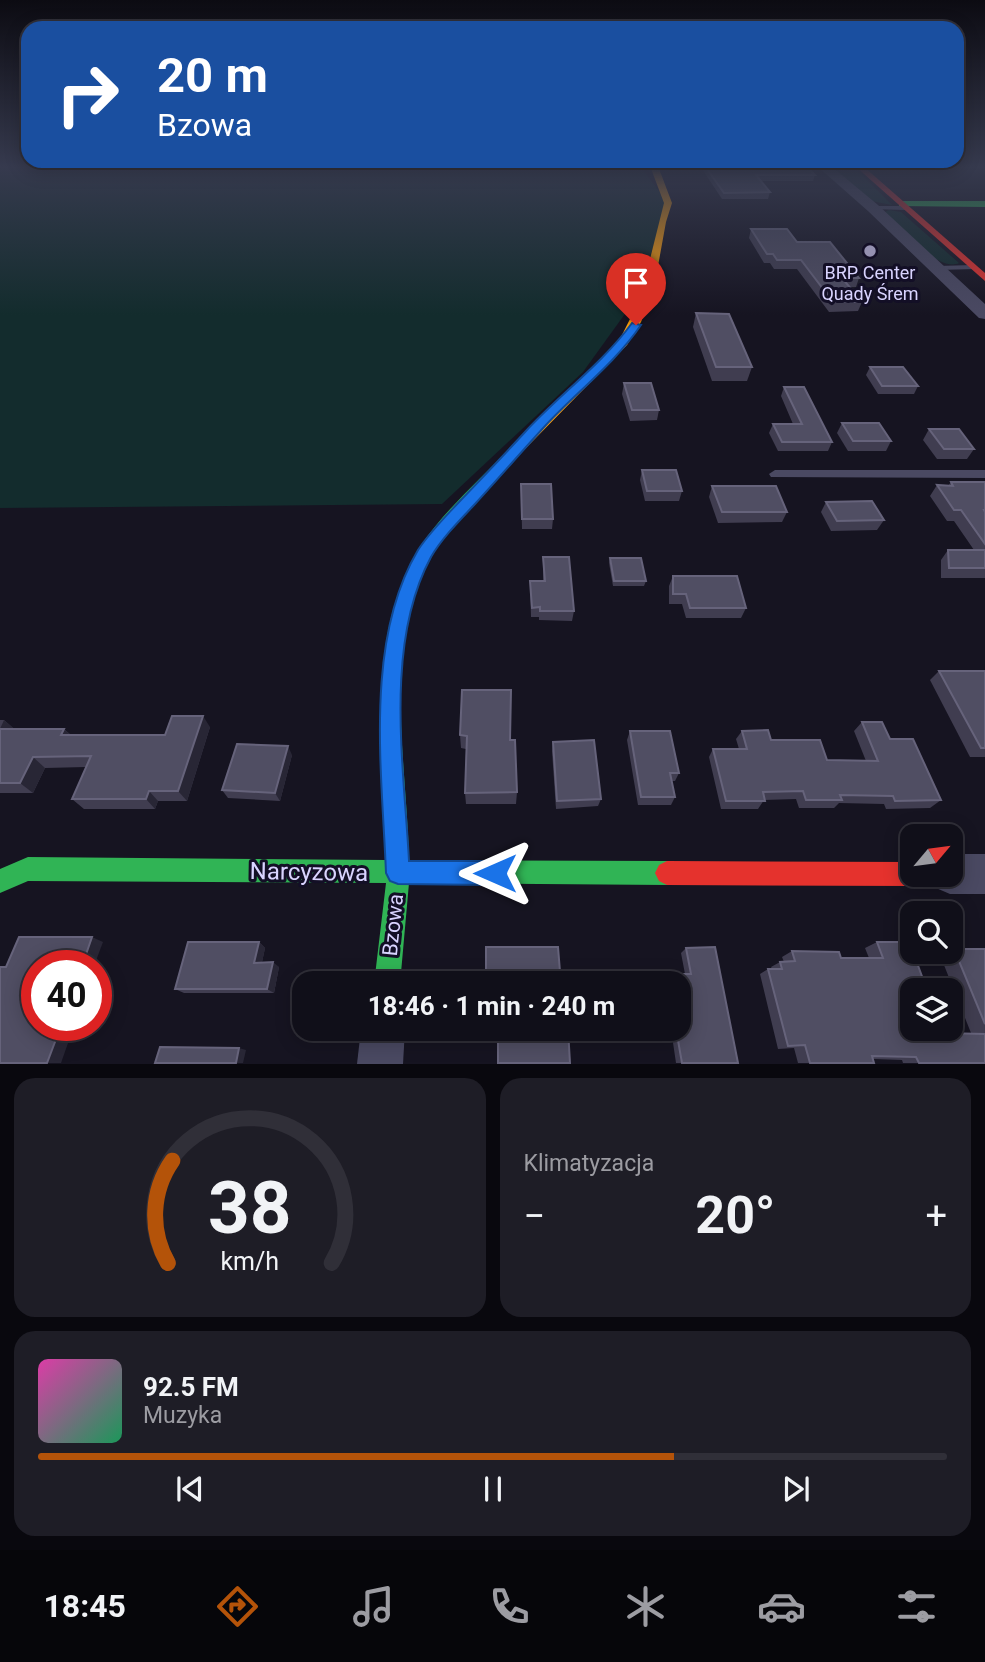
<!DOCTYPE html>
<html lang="pl">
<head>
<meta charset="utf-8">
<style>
  :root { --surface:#100f19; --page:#1e1d26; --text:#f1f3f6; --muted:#9c9ca2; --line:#302f38; --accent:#b45309 }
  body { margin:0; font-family:Roboto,sans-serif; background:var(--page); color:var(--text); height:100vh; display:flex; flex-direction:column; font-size:26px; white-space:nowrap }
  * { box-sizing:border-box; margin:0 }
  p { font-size:23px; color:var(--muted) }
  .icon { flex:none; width:38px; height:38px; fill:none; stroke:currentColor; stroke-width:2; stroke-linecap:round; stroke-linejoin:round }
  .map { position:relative; height:1064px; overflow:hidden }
  .side { display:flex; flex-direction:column; gap:14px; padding:14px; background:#09080e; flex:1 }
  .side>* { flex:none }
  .hud { position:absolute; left:21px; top:21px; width:943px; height:147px; border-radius:21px; box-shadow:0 4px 18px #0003,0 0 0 2px var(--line); background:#1a4fa0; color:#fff; overflow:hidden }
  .needle { width:46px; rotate:61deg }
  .tools { position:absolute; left:900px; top:824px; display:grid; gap:14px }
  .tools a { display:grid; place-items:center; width:63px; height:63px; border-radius:14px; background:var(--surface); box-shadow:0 4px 18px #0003,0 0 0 2px var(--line); font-size:35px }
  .speed { position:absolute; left:21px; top:950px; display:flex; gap:14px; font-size:35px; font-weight:700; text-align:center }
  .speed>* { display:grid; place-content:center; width:91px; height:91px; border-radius:50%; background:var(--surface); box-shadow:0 4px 18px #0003,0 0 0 2px var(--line); line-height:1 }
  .speed .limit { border:10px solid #d22; background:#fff; color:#111 }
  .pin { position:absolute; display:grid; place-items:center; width:60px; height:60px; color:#fff; margin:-72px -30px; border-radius:50% 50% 50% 0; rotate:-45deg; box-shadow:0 0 7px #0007 }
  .pin .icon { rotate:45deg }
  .me { position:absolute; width:77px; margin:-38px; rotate:270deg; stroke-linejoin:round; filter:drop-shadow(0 0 5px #0008) }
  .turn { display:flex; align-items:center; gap:24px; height:147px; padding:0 21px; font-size:32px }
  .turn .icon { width:91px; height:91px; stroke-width:2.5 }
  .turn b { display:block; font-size:49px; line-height:60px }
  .big { font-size:52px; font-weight:700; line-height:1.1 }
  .side .card { flex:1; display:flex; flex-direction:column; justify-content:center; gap:10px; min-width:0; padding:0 24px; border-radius:21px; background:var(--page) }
  .side .dial { align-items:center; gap:0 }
  .dial svg { height:182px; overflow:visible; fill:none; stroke:var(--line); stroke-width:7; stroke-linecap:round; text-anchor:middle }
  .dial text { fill:var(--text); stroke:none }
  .song { display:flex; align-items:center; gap:21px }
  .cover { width:84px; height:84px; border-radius:10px; background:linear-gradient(135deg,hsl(320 70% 55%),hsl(150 70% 35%)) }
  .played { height:7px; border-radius:4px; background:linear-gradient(90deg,var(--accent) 70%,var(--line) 70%) }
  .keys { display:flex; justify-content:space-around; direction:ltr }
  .heat { display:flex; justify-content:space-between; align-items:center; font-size:38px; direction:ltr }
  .side .tiles { flex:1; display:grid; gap:14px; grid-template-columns:1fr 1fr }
  .card:last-child { grid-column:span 2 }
  .trip { position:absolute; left:292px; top:971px; width:399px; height:70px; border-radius:21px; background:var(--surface); box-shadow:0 4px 18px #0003,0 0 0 2px var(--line); font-weight:700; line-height:70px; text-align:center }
  .tab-bar { display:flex; height:112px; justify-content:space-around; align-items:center; background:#06060a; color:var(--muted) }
  .tab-bar .icon { width:49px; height:49px }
  .tab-bar .on { color:var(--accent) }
  .tab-bar b { font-size:32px; color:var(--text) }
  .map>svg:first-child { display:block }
  .green { fill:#132c2d }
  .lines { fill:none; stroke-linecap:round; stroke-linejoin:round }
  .lane { fill:#4a4962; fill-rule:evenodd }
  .street { fill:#4a4962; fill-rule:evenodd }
  .fast { fill:#30b455; fill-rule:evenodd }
  .slow { fill:#ff9f0a; fill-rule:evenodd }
  .jam { fill:#e5322d; fill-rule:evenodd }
  .wall { fill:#403d50 }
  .shaded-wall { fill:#282635 }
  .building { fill:#504e63; stroke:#66637b; stroke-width:2 }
  .route { fill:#1a73e8; stroke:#114b97; stroke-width:2 }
  .poi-dot { fill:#9591b1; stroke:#130f26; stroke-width:2.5 }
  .labels { text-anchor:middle; stroke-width:6; stroke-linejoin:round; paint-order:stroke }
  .far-poi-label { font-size:18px; fill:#d9d4ff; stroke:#130f26 }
  .street-label { font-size:21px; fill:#d9d4ff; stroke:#130f26 }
  .near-street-label { font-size:24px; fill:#d9d4ff; stroke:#130f26 }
</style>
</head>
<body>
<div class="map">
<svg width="985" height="1064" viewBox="0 0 985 1064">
  <rect width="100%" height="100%" fill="#161421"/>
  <g class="green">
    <polygon points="0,166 640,166 668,203 635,300 583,372 442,504 0,508"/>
    <polygon points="831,166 853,166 892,205 871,201"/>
    <path d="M 889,210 L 901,212 L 959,263 C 938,273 899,227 883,213 Z"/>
  </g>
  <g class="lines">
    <g class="lane">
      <polygon points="873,206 906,206 909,208 906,210 871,209 871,207"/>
      <polygon points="973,265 976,265 976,269 937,270 933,268 937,266"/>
      <polygon points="775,470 985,470 985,478 771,477 769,474"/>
    </g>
    <g class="street">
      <polygon points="817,166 831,166 878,205 985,304 985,319 979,318 868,211"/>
      <polygon points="950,854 985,854 985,894 950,894 936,888 931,875 950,875"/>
      <polygon points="361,1029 405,1029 403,1064 357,1064"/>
    </g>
    <g class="fast">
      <polygon points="902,201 985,201 985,207 899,206 899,202"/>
      <path d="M 518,444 L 523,445 L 525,448 L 523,451 C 492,484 454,516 432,556 C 381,648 407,759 409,860 L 667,861 L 675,865 L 679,873 L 675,881 L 667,885 L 409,883 L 400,984 L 374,984 L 386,883 L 28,881 L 0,893 L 0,869 L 28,857 L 386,860 C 386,756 362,641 420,547 C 445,509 482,478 513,445 Z"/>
    </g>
    <polygon class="slow" points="650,166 658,166 672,203 666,222 654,288 641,322 627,345 523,451 513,451 511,448 513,445 619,341 640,299 664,203"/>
    <g class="jam">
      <polygon points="855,166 863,166 985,273 985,281"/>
      <polygon points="667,861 912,862 912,875 923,875 920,882 912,886 667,885 659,881 655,873 659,865"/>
    </g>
  </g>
  <g class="wall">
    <polygon points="700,166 806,166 815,175 813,181 761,181 770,192 768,199 722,199"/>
    <polygon points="751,229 797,242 859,278 856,287 850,287 862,302 858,311 829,312 797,269 774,269 770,263 764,263 749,238"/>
    <polygon points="696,313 752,367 747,381 712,381 693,327"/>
    <polygon points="870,367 918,386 914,394 878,394 866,375"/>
    <polygon points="624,383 659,410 657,420 630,421 622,394"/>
    <polygon points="784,387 832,442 828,451 778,451 769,433 773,424 793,424 781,396"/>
    <polygon points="842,423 891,441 886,451 848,451 837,433"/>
    <polygon points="929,429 974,449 967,459 937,459 923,440"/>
    <polygon points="642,470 682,491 679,501 645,501 640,480"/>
    <polygon points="951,482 985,482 985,578 941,578 941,560 948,550 974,550 954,521 947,521 930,496 937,485 948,486"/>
    <polygon points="521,484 553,519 552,529 522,529"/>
    <polygon points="712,486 787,512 782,522 718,523 709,497"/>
    <polygon points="826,502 884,520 877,530 831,531 821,512"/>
    <polygon points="543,557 574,611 572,621 539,620 539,617 531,617 530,581 543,581"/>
    <polygon points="610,558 646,581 644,586 613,586 609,563"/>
    <polygon points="673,576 746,608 741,618 686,618 682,604 669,604 669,586"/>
    <polygon points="939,671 985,671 985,757 970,757 930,680"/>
    <polygon points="0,720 4,720 14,729 64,729 71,735 165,735 210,727 187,801 158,801 155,809 84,809 72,799 86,767 45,768 33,793 0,793"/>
    <polygon points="862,722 890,739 941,800 930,808 886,809 884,804 839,803 834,808 799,808 796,799 764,800 758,809 721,809 709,757 713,749 739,749 736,739 742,731 827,760 866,761 854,731"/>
    <polygon points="630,731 679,773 675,781 672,781 675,797 671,805 638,805 627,740"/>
    <polygon points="460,735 510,740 517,792 516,804 466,804 465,793 466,749 461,748"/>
    <polygon points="553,742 601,799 598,806 556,809 552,751"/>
    <polygon points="292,755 280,801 228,798 222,790"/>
    <polygon points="259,942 265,948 262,962 279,967 274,993 184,993 175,989"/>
    <polygon points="877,942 943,1033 971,1033 940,955 950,952 954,949 985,949 985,1063 903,1063 902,1060 873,1059 874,1063 798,1063 794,1048 778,1049 760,974 768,969 772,969 771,967 780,962 784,962 782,957 792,951 841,958 869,958 865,948"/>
    <polygon points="686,948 738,1063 676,1063 671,1029 679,1029 679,984 664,984 663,978 668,974 685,974 681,953"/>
  </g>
  <g class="shaded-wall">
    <polygon points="203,716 210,727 187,801 178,791"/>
    <polygon points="4,720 17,731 0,729"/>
    <polygon points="64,729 76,740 61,735"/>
    <polygon points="288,746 292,755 280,801 275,793"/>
    <polygon points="33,757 45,768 33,793 20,783"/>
    <polygon points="149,791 158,801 155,809 146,799"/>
    <polygon points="92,937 103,942 94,966 82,966"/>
    <polygon points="259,942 265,948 261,967 254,963"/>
    <polygon points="273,962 279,967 274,993 267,989"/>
    <polygon points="61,1026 74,1026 61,1063 47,1063"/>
    <polygon points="239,1048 246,1050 243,1063 236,1063"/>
  </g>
  <g class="building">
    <polygon points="705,166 806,166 815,175 756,175 770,192 724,193"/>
    <polygon points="751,229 787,229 797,242 830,242 859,278 842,278 862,302 833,302 801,260 777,260 773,254 767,254"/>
    <polygon points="696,313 729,314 752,367 716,367"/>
    <polygon points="870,367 903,367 918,386 882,386"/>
    <polygon points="624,383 651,383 659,410 632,410"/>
    <polygon points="784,387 804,387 832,442 782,442 773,424 802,424"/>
    <polygon points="842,423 879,423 891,441 853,441"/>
    <polygon points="929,429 959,429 974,449 944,449"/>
    <polygon points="642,470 676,470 682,491 647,491"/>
    <polygon points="951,482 985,482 985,510 984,510 985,512 985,544 961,510 954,510 937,485 953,486"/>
    <polygon points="521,484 551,484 553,519 522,519"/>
    <polygon points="712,486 776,486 787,512 722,512"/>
    <polygon points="872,501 884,520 837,521 826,502"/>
    <polygon points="948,550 985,550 985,568 949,568"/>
    <polygon points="543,557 569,557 574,611 540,611 540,607 532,608 530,581 545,581"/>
    <polygon points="610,558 641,558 646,581 614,581"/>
    <polygon points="673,576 737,576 746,608 690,608 686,594 673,594"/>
    <polygon points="939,671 985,671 985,748 981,748"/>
    <polygon points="462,690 511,690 510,740 515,740 517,792 465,793 467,736 460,735"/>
    <polygon points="172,716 203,716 178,791 149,791 146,799 72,799 91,756 33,757 20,783 0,783 0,729 64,729 61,735 165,735"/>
    <polygon points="862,722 882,722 890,739 913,739 941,800 895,801 893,796 840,795 842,800 806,800 803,791 763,792 765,801 726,801 713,749 747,749 742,731 768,730 771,740 820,740 827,760 878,761"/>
    <polygon points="630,731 670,731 679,773 670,773 675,797 641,797"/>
    <polygon points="594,740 601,799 557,801 553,742"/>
    <polygon points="237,744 288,746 275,793 222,790"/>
    <polygon points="19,937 92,937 82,966 37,966 37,1026 61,1026 47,1063 0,1063 0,967 6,967"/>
    <polygon points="188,942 259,942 254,963 273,962 267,989 175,989"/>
    <polygon points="877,942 909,942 912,952 913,952 927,990 912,990 912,1029 942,1029 943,1033 985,1034 985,1063 919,1063 916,1057 872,1056 874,1063 810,1063 805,1045 788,1046 768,969 782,969 780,962 795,961 792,951 839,952 841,958 883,958"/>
    <polygon points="486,947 558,947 561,984 486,984"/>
    <polygon points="715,947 738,1063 682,1063 676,1029 679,1029 679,984 670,984 668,974 691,974 686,948"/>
    <polygon points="954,949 985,949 985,1024"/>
    <polygon points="498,1029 568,1029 570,1063 498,1063"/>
    <polygon points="160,1047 239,1048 236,1063 155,1063"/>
  </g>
  <linearGradient id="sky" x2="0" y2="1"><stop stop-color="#0c0b12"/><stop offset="0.53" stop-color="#363a4e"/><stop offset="1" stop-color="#363a4e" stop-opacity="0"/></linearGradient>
  <rect width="985" height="315" fill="url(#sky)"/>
  <path class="route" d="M 632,323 L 641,325 C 615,363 578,391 546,425 C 522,451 499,478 475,504 C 460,520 442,538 431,557 C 384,644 404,766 409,861 L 495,861 L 504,864 L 507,873 L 504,881 L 495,885 L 398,884 L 390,881 L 386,873 C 382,771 364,641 418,550 C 429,533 445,517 459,502 C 481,479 503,456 525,432 C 559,395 602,364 632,323 Z"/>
  <circle class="poi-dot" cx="870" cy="251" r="7"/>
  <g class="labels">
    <g class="far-poi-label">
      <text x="870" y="279">BRP Center<tspan x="870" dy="21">Quady Śrem</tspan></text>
    </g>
    <g class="street-label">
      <text transform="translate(393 925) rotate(-84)" y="7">Bzowa</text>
    </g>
    <g class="near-street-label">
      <text transform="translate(309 872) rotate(1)" y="8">Narcyzowa</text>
    </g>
  </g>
</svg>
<div class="tools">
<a><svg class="needle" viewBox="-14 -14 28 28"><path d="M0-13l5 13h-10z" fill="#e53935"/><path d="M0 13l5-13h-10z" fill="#9c9ca2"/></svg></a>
<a><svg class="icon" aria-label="search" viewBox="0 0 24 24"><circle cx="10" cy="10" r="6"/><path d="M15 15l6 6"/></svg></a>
<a><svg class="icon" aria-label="layers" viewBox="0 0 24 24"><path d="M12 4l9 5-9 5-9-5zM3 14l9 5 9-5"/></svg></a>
</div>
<div class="speed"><div class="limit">40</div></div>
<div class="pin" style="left:636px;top:325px;background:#d93025"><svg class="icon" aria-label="arrive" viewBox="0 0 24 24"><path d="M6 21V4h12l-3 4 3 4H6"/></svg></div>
<svg class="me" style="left:495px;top:873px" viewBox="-20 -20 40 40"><path d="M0-17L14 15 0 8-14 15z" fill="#1a73e8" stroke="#fff" stroke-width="4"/></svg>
<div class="trip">18:46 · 1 min · 240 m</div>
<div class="hud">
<div class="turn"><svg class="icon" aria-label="right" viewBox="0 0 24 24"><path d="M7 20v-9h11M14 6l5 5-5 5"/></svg><div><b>20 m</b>Bzowa</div></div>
</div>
</div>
<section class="side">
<div class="tiles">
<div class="card dial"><svg viewBox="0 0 100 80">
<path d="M14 69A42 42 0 1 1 86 69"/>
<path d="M14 69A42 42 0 0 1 16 24" stroke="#b45309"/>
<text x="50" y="56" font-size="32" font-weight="700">38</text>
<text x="50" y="72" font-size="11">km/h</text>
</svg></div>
<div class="card"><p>Klimatyzacja</p>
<div class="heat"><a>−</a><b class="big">20°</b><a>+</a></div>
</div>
<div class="card">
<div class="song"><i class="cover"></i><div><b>92.5 FM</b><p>Muzyka</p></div></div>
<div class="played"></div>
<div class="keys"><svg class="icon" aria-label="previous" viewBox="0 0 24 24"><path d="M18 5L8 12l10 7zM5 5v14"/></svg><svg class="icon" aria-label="pause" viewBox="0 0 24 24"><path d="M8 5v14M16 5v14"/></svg><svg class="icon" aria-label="next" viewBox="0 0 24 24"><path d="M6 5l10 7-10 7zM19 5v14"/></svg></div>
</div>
</div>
</section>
<nav class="tab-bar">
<b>18:45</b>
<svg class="icon on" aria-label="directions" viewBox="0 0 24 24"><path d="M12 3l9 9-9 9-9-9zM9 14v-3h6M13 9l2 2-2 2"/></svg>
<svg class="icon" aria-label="music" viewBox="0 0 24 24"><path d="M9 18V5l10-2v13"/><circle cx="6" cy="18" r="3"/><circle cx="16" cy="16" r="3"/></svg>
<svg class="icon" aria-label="phone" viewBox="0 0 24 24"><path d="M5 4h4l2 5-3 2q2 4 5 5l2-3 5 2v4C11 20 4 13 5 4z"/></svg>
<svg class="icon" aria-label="climate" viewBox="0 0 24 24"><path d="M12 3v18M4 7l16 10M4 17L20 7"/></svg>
<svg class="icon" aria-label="car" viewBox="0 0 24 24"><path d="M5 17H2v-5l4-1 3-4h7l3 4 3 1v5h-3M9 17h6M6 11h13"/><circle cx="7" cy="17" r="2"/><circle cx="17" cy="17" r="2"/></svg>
<svg class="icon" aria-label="filters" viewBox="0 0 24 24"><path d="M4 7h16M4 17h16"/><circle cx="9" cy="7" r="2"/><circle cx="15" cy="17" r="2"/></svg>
</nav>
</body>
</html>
